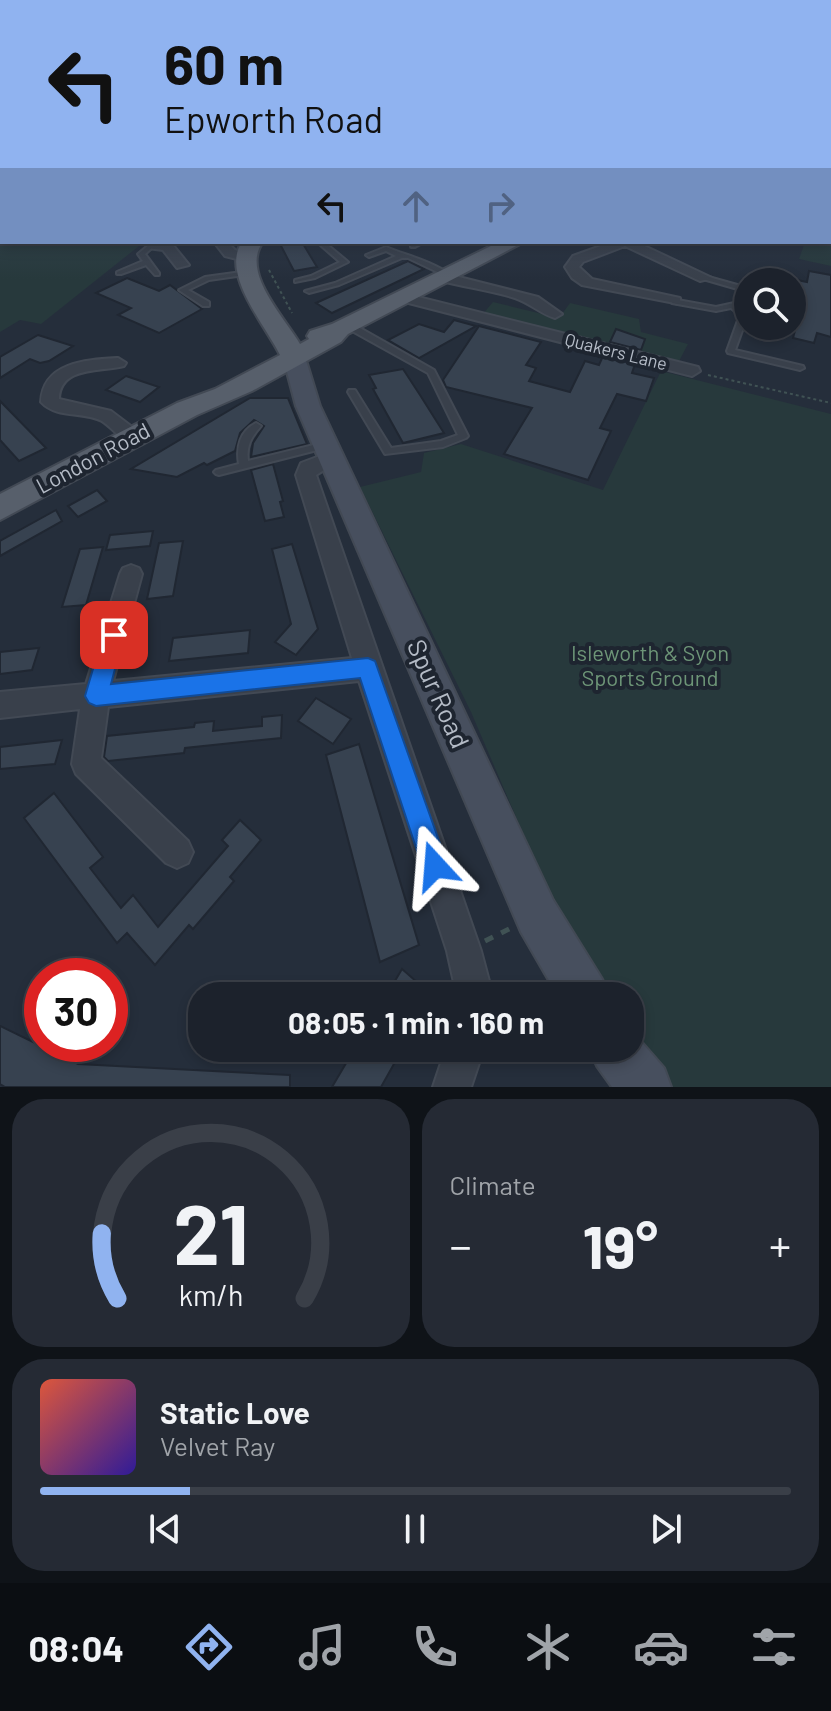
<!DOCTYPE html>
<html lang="en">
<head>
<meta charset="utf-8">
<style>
  :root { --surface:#1c222c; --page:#252a34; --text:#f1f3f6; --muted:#a0a4a9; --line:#3a3f48; --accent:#90b3f0 }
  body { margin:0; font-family:Barlow,sans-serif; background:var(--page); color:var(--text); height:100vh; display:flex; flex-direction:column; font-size:30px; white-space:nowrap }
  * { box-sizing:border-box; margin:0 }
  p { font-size:26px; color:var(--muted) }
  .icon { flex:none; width:44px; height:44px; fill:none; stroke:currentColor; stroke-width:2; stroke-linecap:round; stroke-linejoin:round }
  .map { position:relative; height:1087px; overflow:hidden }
  .side { display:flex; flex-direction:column; gap:12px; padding:12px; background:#0f1318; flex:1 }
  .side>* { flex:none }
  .banner { position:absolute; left:0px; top:0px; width:832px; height:244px; box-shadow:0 4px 12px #0003,0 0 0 2px var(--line); background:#90b3f0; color:#111; overflow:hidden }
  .fabs { position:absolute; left:734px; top:268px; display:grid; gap:16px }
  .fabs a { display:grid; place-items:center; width:72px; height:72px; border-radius:50%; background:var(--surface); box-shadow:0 4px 12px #0003,0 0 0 2px var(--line); font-size:40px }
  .speed { position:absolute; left:24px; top:958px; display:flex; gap:16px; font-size:40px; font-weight:700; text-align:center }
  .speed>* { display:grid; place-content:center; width:104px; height:104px; border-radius:50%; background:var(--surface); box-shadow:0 4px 12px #0003,0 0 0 2px var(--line); line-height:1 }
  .speed .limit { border:12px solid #d22; background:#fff; color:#111 }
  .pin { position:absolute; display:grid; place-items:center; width:68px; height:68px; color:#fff; margin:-34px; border-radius:16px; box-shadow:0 4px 12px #0006 }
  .me { position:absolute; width:88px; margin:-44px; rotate:341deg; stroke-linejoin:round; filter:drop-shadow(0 0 6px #0008) }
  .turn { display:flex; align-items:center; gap:28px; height:168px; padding:0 32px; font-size:36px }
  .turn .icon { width:104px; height:104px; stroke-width:2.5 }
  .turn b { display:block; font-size:56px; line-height:68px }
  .lanes { display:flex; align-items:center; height:76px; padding:0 32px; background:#0003; justify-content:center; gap:40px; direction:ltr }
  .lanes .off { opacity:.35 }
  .big { font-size:60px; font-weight:700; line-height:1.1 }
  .side .card { flex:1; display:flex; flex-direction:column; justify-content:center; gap:12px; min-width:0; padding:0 28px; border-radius:32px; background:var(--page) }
  .side .dial { align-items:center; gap:0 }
  .dial svg { height:208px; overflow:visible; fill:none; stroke:var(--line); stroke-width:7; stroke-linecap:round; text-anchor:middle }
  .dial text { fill:var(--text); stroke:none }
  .song { display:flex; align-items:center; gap:24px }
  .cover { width:96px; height:96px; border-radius:12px; background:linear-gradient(135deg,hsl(10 70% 55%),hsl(250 70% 35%)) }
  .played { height:8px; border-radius:4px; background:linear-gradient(90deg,var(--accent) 20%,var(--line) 20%) }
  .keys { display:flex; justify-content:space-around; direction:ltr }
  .heat { display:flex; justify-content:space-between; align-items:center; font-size:44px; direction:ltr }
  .side .tiles { flex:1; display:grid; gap:12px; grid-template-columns:1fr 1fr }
  .card:last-child { grid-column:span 2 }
  .trip { position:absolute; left:188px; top:982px; width:456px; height:80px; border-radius:32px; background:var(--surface); box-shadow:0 4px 12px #0003,0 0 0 2px var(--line); font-weight:700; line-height:80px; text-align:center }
  .tabs { display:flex; height:128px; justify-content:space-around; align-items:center; background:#0b0e12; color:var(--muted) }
  .tabs .icon { width:56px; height:56px }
  .tabs .on { color:var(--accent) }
  .tabs b { font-size:36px; color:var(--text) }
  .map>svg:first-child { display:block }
  .green { fill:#27393c }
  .building { fill:#374250; stroke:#202732; stroke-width:2 }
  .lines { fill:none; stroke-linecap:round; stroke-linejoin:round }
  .lane-casing { stroke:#424954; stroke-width:4 }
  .street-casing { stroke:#424954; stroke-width:4 }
  .secondary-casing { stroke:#424954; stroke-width:4 }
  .primary-casing { stroke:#424954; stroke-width:4 }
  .path-far1 { stroke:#405254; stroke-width:2; stroke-dasharray:3 3; stroke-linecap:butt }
  .path { stroke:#405254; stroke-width:5; stroke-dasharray:9 9; stroke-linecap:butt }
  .lane { fill:#39404b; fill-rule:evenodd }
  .street { fill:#39404b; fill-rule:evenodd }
  .secondary { fill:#474f5e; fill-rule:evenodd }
  .primary { fill:#575f6b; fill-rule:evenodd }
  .route { fill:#1a73e8; stroke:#114b97; stroke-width:2 }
  .labels { text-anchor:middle; stroke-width:8; stroke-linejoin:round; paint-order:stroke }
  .far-street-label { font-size:18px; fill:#b4bbc6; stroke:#1e2530 }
  .street-label { font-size:22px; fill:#b4bbc6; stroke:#1e2530 }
  .park-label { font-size:22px; fill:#6d9577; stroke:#1e2530 }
  .near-street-label { font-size:26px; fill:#b4bbc6; stroke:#1e2530 }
</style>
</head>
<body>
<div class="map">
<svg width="831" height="1087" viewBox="0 0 831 1087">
  <rect width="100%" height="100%" fill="#252e3b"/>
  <g class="green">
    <polygon points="0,127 2,242 144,242 41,324 20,320 0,332"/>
    <polygon points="831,239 831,266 799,259 805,242 830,242"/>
    <polygon points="493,302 559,318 570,303 639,319 641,332 688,344 677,365 482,315"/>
    <polygon points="661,371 831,414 831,1087 669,1087 630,1035 630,996 604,996 561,922 471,712 360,487 421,472 424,453 461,444 603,490"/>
  </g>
  <g class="building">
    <polygon points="279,242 302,242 317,267 294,271"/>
    <polygon points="408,261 424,269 332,313 316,303"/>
    <polygon points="809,271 831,275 831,337 817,333 814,343 793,338 798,319 792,318 792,279 807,282"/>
    <polygon points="127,278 159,291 170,285 202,309 159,333 118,315 131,308 96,293"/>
    <polygon points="454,320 476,326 419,358 388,340 419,324 444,332"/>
    <polygon points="479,326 541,342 526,365 536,368 529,381 570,392 585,361 599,365 603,356 635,364 632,373 654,378 646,401 617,394 600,428 611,431 588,480 504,454 532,408 446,387 443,380"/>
    <polygon points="616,329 645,339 641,350 610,342"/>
    <polygon points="38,335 73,346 49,361 40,363 30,359 0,378 0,357"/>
    <polygon points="403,369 420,395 444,433 403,443 373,389 376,388 369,375"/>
    <polygon points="126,376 159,387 140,402 106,390"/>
    <polygon points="250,398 288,398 307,444 251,457 253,443 264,426 254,420 240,433 235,451 207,465 204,463 177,477 131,469"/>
    <polygon points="0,401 46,448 19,461 0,440"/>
    <polygon points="273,464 283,501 280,502 284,517 265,521 251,470"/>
    <polygon points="97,490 107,501 78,517 68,506"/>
    <polygon points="56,510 62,521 0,556 0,541"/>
    <polygon points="153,531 150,546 106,550 110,535"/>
    <polygon points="183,541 173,596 147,599 159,543"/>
    <polygon points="292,544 318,629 296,655 275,642 291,624 272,549"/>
    <polygon points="103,547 86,605 62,607 80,549"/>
    <polygon points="250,630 248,653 169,661 173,638"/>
    <polygon points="39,648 32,670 0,674 0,652"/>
    <polygon points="316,698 351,719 333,744 298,721"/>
    <polygon points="282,715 281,738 185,748 184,753 108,761 104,757 107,736 194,727 195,723 214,721 213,731 262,726 262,717"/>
    <polygon points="62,740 55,764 0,769 0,747"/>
    <polygon points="359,744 419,945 380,962 326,755"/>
    <polygon points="54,793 103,857 90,868 121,908 133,895 158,927 228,846 222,840 240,820 261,840 230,877 234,881 217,901 193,929 189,925 155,965 127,933 117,943 24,818"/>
    <polygon points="402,969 433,996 386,996"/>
    <polygon points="0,1026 78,1064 290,1075 290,1087 5,1087 0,1084"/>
    <polygon points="355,1048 403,1048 381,1087 332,1087"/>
  </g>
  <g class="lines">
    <g class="lane-casing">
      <g id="lane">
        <polygon points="317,242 324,242 348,262 315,278 295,282 295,280 311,276 340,262"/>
        <polygon points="416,242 424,242 415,247 411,247 411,245"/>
        <polygon points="150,244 155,245 145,254 159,273 159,275 155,275 146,265 121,274 117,274 117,272 143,261 138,254"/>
        <path d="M 386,247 C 408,256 431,261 451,275 L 446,276 L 408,258 L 402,258 L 339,285 L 309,293 L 305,291 L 335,283 L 396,256 L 386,251 L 369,257 L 366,255 Z"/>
        <polygon points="249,271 251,272 251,274 209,280 188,290 209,302 209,306 203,306 179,290 205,277"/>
        <polygon points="705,276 748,288 748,292 703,279 702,278"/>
        <polygon points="672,299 716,307 748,300 748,304 738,306 748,314 735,350 803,366 804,368 800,370 728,353 727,351 740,315 731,308 716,311 672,303"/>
        <polygon points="345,323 351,323 434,370 468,436 466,438 443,447 385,454 348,392 349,390 355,390 391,448 441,441 458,435 428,373 345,327"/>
        <path d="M 256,423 L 261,426 C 251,437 246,446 248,461 L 326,442 L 331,445 L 329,447 L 219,475 L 216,474 L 214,472 L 216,470 L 239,464 C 236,447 240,431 256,423 Z"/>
      </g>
    </g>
    <g class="street-casing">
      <g id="street">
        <rect x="830" y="157" width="1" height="8"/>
        <rect x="830" y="206" width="1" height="7"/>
        <polygon points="148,242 172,244 189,265 177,268 163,250 147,248"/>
        <polygon points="214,242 227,242 235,250 252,257 245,261 225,256"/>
        <polygon points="612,242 636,242 712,278 700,281 625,246 583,262 579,267 592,279 680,298 680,304 582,285 572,278 565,267 573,256"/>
        <path d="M 443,273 L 538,297 L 562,314 L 555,318 C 541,314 530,303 515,298 C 490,290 463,287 438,280 L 436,277 Z"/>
        <polygon points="402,293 698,367 700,371 692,376 397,300 395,297"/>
        <path d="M 118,358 L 126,363 L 124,366 C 100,372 60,366 59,399 L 111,411 L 140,433 L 142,437 L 140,441 C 123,446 115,429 102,421 C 83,411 57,419 41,402 C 43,362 86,360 118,358 Z"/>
        <polygon points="333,451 343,458 316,475 481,951 493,996 457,996 447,951 359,681 108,707 101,758 188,841 193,852 188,863 177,868 166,863 76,774 72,764 80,709 0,718 0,692 86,684 120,574 123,568 131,565 139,568 142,574 113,681 352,658 296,475 301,463"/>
        <polygon points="446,1048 484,1048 471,1087 433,1087"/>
      </g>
    </g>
    <g class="secondary-casing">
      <g id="secondary">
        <polygon points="294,350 305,357 320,406 553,900 602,979 610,996 558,996 521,932 296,406 283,357"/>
        <polygon points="630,1029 664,1068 671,1087 612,1087 597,1066 589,1048 630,1048"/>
      </g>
    </g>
    <g class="primary-casing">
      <path id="primary" d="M 242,242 L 263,242 C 240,272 285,318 300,344 L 309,339 L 307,336 L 310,331 L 332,324 L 499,242 L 524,242 L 348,334 L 341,342 L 252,391 L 197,415 L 0,520 L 0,494 L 177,403 L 215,389 L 280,355 C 266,326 220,274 242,242 Z"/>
    </g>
    <g class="path-far1">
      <polyline points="269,270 292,313"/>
      <polyline points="708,375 831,403"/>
    </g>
    <polyline class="path" points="485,941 511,928"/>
    <use href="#lane" class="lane"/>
    <use href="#street" class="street"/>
    <use href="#secondary" class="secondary"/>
    <use href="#primary" class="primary"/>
  </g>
  <linearGradient id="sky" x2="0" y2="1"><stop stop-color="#141920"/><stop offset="0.46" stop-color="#404c60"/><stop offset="1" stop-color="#404c60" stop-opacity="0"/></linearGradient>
  <rect width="831" height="279" fill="url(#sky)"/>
  <polygon class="route" points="114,626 121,629 124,635 111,684 368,658 375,661 448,866 444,875 435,879 425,875 360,678 96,706 89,703 85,696 103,635 106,629"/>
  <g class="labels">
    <g class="far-street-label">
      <text transform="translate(616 352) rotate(14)" y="6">Quakers Lane</text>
    </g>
    <g class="street-label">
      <text transform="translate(93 458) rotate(-28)" y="8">London Road</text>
    </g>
    <g class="park-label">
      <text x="650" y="661">Isleworth &amp; Syon<tspan x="650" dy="25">Sports Ground</tspan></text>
    </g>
    <g class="near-street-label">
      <text transform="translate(438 694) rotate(66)" y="9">Spur Road</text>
    </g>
  </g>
</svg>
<div class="fabs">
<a><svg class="icon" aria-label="search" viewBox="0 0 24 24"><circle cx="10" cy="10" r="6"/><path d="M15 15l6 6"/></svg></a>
</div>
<div class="speed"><div class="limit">30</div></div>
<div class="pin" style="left:114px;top:635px;background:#d93025"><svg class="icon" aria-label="arrive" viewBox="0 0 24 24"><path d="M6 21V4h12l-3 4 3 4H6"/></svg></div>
<svg class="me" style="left:435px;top:866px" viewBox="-20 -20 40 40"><path d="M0-17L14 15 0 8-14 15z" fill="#1a73e8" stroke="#fff" stroke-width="4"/></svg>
<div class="trip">08:05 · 1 min · 160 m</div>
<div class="banner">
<div class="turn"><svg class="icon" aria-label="left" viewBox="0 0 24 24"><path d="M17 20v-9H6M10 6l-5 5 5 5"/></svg><div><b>60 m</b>Epworth Road</div></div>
<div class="lanes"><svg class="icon" aria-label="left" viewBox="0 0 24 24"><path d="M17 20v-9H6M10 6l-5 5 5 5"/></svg><svg class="icon off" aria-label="ahead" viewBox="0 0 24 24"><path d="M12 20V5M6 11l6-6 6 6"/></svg><svg class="icon off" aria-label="right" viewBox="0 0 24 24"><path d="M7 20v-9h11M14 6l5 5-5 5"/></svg></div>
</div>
</div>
<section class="side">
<div class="tiles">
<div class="card dial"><svg viewBox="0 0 100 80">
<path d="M14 69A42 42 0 1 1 86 69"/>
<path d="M14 69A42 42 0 0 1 8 44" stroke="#90b3f0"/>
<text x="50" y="56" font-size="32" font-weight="700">21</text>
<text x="50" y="72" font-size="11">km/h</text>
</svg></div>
<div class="card"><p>Climate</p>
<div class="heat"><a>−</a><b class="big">19°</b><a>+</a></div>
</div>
<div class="card">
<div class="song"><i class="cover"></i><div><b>Static Love</b><p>Velvet Ray</p></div></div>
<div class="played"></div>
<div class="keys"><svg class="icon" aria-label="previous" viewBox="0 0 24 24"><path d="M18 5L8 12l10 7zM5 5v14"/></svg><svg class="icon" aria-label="pause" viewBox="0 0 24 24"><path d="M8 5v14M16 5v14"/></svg><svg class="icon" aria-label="next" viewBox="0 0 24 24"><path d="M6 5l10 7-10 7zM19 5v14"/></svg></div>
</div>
</div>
</section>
<nav class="tabs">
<b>08:04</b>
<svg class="icon on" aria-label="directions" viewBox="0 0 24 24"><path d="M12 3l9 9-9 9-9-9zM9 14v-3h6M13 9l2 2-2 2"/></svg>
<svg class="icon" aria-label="music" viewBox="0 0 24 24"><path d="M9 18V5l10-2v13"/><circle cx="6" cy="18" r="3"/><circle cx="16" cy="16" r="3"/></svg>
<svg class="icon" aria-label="phone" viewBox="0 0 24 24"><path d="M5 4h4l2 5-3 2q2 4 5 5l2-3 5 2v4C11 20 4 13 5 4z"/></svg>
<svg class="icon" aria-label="climate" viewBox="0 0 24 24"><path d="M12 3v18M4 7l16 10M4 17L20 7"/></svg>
<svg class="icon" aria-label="car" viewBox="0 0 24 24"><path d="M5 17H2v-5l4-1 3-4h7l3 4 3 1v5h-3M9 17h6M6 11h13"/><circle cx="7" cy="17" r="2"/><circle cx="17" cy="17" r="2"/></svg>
<svg class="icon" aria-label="filters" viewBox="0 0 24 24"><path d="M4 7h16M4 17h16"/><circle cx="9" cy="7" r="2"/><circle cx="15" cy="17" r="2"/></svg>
</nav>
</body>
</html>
